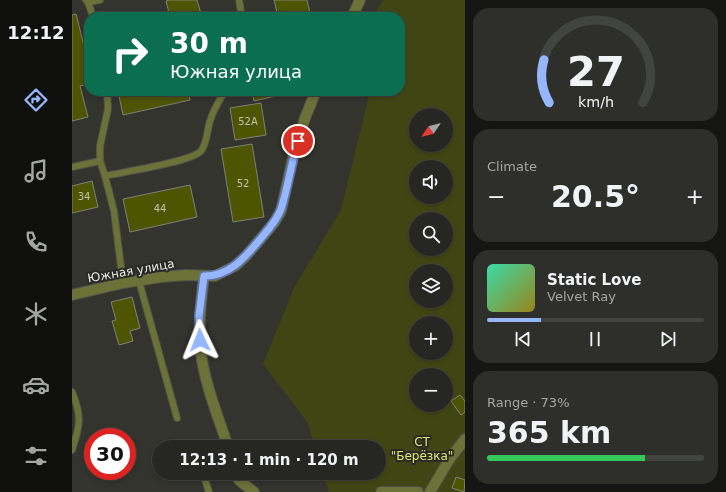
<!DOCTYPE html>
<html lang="en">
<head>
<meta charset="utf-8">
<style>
  :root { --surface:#262722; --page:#2e2f2a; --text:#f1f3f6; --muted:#a4a5a5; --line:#424440; --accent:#96b6fd }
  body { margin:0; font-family:"DejaVu Sans",sans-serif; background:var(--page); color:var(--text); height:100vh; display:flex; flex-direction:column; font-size:15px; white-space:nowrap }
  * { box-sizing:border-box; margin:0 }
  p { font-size:13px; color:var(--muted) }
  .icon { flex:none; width:22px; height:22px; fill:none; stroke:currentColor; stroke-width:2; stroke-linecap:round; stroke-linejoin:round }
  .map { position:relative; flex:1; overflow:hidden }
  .panel { display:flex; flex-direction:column; gap:8px; padding:8px; background:#151513; width:261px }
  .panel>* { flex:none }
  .guide { position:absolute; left:12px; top:12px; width:321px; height:84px; border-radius:16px; box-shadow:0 2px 6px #0003,0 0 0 1px var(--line); background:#0b6e4f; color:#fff; overflow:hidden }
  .needle { width:26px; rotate:235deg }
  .buttons { position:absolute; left:337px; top:108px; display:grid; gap:8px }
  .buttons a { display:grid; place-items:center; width:44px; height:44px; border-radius:50%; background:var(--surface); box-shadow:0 2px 6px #0003,0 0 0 1px var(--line); font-size:20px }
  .speed { position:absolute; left:12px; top:428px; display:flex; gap:8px; font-size:20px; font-weight:700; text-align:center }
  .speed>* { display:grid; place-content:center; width:52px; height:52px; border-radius:50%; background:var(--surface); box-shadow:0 2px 6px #0003,0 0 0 1px var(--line); line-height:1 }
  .speed .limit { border:6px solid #d22; background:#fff; color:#111 }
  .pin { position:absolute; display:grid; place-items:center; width:34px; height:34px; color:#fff; margin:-17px; border:2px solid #fff; border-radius:50%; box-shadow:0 1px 4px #0007 }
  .me { position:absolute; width:44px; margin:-22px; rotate:358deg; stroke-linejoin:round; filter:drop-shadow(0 0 3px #0008) }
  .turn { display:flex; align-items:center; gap:14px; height:84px; padding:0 20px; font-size:18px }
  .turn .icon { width:52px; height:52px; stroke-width:2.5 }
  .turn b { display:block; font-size:28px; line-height:34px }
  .big { font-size:30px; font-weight:700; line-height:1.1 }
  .panel .card { flex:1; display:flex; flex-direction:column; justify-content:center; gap:6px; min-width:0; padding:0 14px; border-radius:16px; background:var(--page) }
  .panel .dial { align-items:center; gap:0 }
  .dial svg { height:104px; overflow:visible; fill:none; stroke:var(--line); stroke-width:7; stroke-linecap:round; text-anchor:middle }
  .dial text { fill:var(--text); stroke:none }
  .song { display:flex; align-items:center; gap:12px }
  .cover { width:48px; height:48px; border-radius:6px; background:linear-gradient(135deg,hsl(160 70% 55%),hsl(50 70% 35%)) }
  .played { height:4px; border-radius:2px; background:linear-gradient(90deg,var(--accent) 25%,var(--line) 25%) }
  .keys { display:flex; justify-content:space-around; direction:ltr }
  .heat { display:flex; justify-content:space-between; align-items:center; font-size:22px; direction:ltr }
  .charge { height:6px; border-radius:3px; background:linear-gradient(90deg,#34c759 73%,var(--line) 0) }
  .trip { position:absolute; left:80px; top:440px; width:234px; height:40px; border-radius:20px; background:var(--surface); box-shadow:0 2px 6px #0003,0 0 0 1px var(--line); font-weight:700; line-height:40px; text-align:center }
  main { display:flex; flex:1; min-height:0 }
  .menu { display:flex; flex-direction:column; width:72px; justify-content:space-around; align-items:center; background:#0f100e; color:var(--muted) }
  .menu .icon { width:28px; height:28px }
  .menu .current { color:var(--accent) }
  .menu b { font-size:18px; color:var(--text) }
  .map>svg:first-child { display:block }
  .green { fill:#404613; fill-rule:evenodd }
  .building { fill:#4d5402; stroke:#80817a }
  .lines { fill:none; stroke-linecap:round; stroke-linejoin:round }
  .service-casing { stroke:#50514b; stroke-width:8 }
  .minor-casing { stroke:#50514b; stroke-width:12 }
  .service { stroke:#6a7238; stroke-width:6 }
  .minor { stroke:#6a7238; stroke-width:10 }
  .route-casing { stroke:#6276a4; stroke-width:10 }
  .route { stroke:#96b6fd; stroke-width:7 }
  .labels { text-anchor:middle; stroke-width:4; stroke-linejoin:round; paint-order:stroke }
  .number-label { font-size:10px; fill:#c1c3ac }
  .street-label { font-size:12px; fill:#e8e8e5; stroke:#292a24 }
  .park-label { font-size:12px; fill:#daeb6f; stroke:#292a24 }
</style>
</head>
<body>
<main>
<nav class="menu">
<b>12:12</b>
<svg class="icon current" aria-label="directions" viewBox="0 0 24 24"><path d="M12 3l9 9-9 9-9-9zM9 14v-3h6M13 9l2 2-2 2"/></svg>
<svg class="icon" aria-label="music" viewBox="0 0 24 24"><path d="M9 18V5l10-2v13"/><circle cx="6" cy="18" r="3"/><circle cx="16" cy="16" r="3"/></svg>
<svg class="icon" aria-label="phone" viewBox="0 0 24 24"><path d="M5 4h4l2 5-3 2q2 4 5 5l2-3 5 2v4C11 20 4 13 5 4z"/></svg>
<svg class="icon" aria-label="climate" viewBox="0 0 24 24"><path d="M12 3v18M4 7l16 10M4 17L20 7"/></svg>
<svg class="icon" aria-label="car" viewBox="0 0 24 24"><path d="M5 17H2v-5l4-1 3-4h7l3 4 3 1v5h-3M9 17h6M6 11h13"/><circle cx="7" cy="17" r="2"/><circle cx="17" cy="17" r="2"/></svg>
<svg class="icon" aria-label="filters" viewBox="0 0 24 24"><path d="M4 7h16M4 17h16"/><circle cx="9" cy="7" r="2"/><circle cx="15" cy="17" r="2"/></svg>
</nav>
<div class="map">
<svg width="393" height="492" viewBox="0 0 393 492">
  <rect width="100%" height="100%" fill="#33342e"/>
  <path class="green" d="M 311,0 L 393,0 L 393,492 L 257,492 L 251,473 L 307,473 L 307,447 L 243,447 L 236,423 L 191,364 L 222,288 L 269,210 L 298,91 L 328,91 L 328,17 L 301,17 ZM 344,115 L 374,115 L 374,145 L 344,145 ZM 344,167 L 374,167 L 374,197 L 344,197 ZM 344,219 L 374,219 L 374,249 L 344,249 ZM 344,271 L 374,271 L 374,301 L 344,301 ZM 344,323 L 374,323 L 374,353 L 344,353 ZM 344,375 L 374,375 L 374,405 L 344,405 Z"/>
  <g class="building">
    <polygon points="97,0 125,0 130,17 98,17 94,1"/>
    <polygon points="202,0 235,0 238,13 221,17 206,17"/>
    <polygon points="4,14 17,66 17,84 8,86 16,117 0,121 0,15"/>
    <polygon points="46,91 116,91 118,100 51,115"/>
    <polygon points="180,91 213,91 213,94 182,101"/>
    <polygon points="189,103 194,135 163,140 158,108"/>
    <polygon points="180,144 192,217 161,222 149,149"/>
    <polygon points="20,181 26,207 0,213 0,186"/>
    <polygon points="118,185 125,217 58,232 51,199"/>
    <polygon points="60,297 68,328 58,331 61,341 47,345 40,321 44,320 39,302"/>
    <polygon points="388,395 393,401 393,412 389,415 379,401"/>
    <polygon points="384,477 393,480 392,492 380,488"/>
  </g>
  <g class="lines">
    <g class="service-casing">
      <g id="service">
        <polyline points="14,0 16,2 21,17"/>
        <polyline points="167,0 170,17"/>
        <polyline points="16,2 28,0"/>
        <polyline points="35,91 36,109 28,146 28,161 33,176 42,211 51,283"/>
        <polyline points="0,167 28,161"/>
        <path d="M 33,176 C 51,172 119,162 129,151 C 135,143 135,131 138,121 C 141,110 147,101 153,91"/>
        <polyline points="67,281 105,418"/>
        <path d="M 0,392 C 10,415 8,427 0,450"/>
        <polyline points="123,445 124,447"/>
        <polyline points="131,473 137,492"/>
      </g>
    </g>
    <g class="minor-casing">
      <g id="minor">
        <polyline points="280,17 288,0"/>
        <path d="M 132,276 C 129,302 126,327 129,353 C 133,385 146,416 156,447"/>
        <polyline points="0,295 51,283 89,277 114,275 143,276 163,266 174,256 202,223 209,211 222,153 233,118 244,91"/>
        <polyline points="164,473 167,480 182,492"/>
        <polyline points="309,492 346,492"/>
        <polyline points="358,492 377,460 393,439"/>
      </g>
    </g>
    <use href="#service" class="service"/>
    <use href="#minor" class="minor"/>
  </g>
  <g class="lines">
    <g class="route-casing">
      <path id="route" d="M 128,340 L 127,316 L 132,276 C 159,276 174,256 190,237 C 197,229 205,220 209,209 C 216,187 219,164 226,141"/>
    </g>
    <use href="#route" class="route"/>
  </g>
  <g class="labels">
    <g class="number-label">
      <text x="176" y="125">52А</text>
      <text x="171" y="187">52</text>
      <text x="12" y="200">34</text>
      <text x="88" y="212">44</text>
    </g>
    <g class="street-label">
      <text transform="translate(59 271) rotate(-10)" y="4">Южная улица</text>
    </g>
    <g class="park-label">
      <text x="350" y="446">СТ<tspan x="350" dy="14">"Берёзка"</tspan></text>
    </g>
  </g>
</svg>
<div class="buttons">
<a><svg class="needle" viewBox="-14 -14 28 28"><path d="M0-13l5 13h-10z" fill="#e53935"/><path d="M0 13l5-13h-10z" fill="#a4a5a5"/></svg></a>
<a><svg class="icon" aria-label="sound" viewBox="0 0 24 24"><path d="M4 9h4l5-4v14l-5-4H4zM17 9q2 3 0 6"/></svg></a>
<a><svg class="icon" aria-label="search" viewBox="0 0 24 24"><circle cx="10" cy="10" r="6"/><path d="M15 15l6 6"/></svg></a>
<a><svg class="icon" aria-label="layers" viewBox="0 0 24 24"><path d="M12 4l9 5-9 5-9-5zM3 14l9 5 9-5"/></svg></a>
<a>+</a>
<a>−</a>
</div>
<div class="speed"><div class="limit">30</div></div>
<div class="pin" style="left:226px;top:141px;background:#d93025"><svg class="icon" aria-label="arrive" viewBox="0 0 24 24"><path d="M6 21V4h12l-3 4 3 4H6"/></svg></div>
<svg class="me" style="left:128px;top:340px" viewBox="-20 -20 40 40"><path d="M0-17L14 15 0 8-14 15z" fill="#96b6fd" stroke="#fff" stroke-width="4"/></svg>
<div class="trip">12:13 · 1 min · 120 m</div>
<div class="guide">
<div class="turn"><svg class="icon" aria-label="right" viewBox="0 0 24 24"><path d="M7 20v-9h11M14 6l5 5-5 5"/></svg><div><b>30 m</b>Южная улица</div></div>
</div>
</div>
<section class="panel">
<div class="card dial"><svg viewBox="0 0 100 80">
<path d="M14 69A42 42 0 1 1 86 69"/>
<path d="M14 69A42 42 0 0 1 10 36" stroke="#96b6fd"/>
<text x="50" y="56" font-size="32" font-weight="700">27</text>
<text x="50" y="72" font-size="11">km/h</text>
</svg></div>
<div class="card"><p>Climate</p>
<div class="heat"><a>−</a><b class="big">20.5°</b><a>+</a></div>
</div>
<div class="card">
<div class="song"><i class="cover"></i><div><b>Static Love</b><p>Velvet Ray</p></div></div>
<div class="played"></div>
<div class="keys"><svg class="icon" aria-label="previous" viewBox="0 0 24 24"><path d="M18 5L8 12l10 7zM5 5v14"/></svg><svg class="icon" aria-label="pause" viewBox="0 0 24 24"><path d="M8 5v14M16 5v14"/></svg><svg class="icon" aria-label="next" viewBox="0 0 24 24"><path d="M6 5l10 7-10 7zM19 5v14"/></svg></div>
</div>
<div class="card"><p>Range · 73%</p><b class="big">365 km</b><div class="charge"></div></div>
</section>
</main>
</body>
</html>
